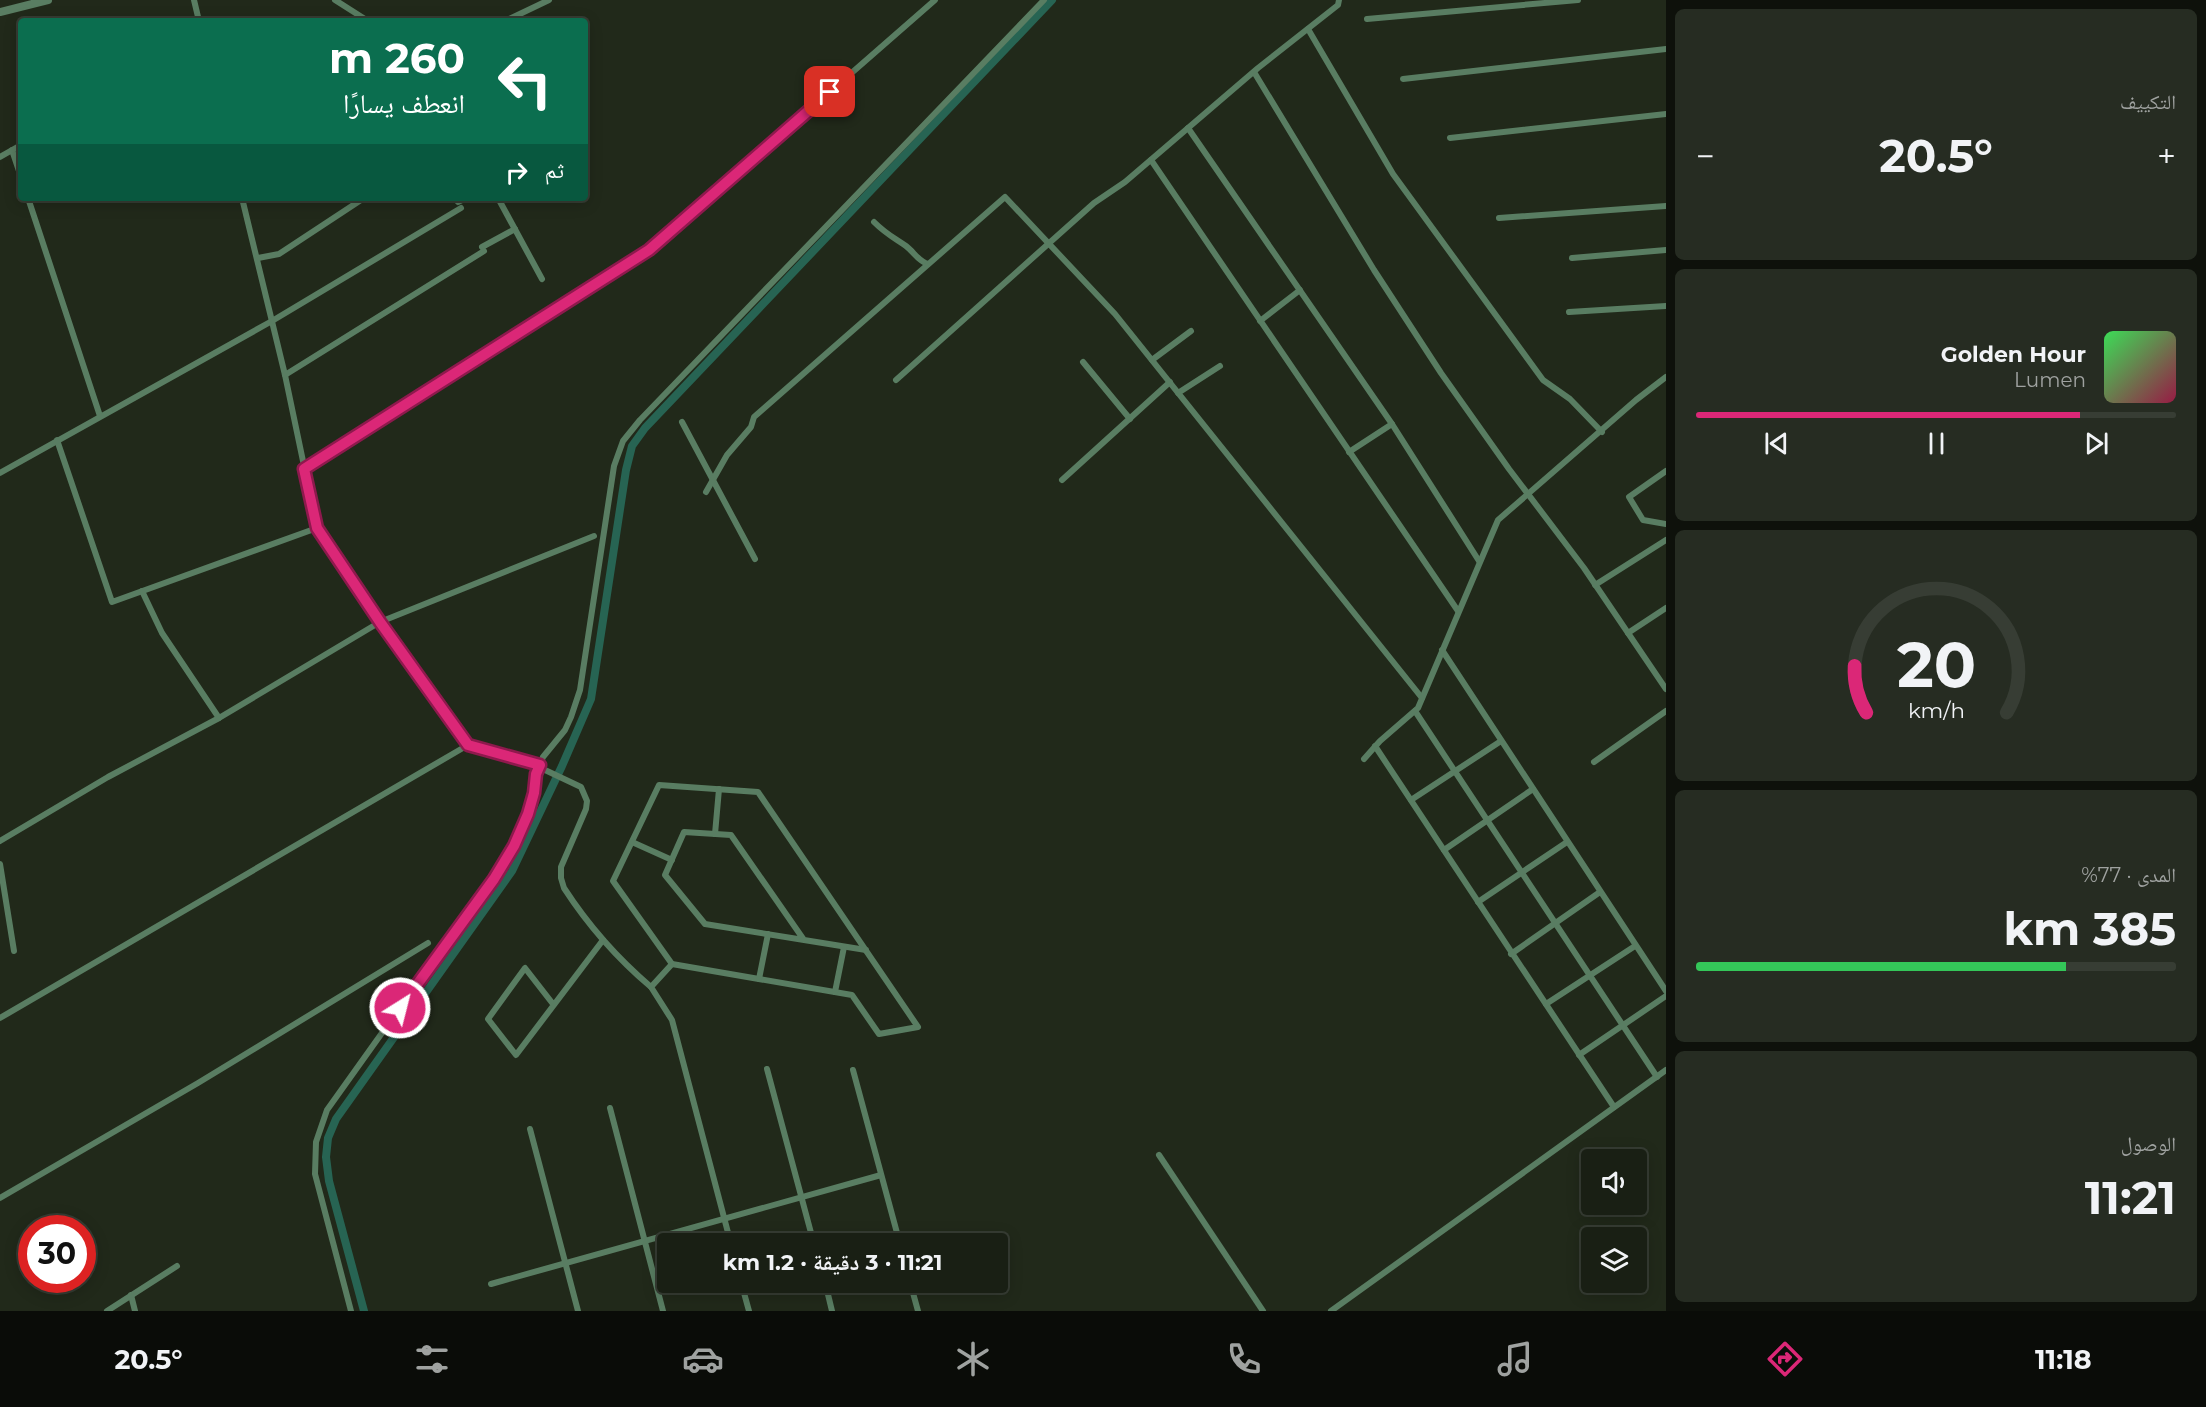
<!DOCTYPE html>
<html lang="ar">
<head>
<meta charset="utf-8">
<style>
  :root { --surface:#191f14; --page:#262c22; --text:#f1f3f6; --muted:#9fa2a0; --line:#373d34; --accent:#db2777 }
  body { margin:0; font-family:Montserrat,"Noto Naskh Arabic",sans-serif; background:var(--page); color:var(--text); direction:rtl; height:100vh; display:flex; flex-direction:column; font-size:22px; white-space:nowrap }
  * { box-sizing:border-box; margin:0 }
  p { font-size:20px; color:var(--muted) }
  .icon { flex:none; width:33px; height:33px; fill:none; stroke:currentColor; stroke-width:2; stroke-linecap:round; stroke-linejoin:round }
  .map { position:relative; flex:1; overflow:hidden; direction:ltr }
  .details { display:flex; flex-direction:column; gap:9px; padding:9px; background:#0e110b; width:540px }
  .details>* { flex:none }
  .guide { position:absolute; left:18px; top:18px; width:570px; height:183px; border-radius:6px; box-shadow:0 3px 15px #0003,0 0 0 2px var(--line); direction:rtl; background:#0b6e4f; color:#fff; overflow:hidden }
  .controls { position:absolute; left:1581px; top:1149px; display:grid; gap:12px }
  .controls a { display:grid; place-items:center; width:66px; height:66px; border-radius:6px; background:var(--surface); box-shadow:0 3px 15px #0003,0 0 0 2px var(--line); font-size:30px }
  .speed { position:absolute; left:18px; top:1215px; display:flex; gap:12px; font-size:30px; font-weight:700; text-align:center }
  .speed>* { display:grid; place-content:center; width:78px; height:78px; border-radius:50%; background:var(--surface); box-shadow:0 3px 15px #0003,0 0 0 2px var(--line); line-height:1 }
  .speed .limit { border:9px solid #d22; background:#fff; color:#111 }
  .pin { position:absolute; display:grid; place-items:center; width:51px; height:51px; color:#fff; margin:-26px; border-radius:12px; box-shadow:0 3px 9px #0006 }
  .me { position:absolute; width:66px; margin:-33px; rotate:36deg; stroke-linejoin:round; filter:drop-shadow(0 0 4px #0008) }
  .turn { display:flex; align-items:center; gap:21px; height:126px; padding:0 24px; font-size:27px }
  .turn .icon { width:78px; height:78px; stroke-width:2.5 }
  .turn b { display:block; font-size:42px; line-height:51px }
  .then { display:flex; align-items:center; height:57px; padding:0 24px; background:#0003; gap:12px; font-size:22px }
  .big { font-size:45px; font-weight:700; line-height:1.1 }
  .details .tile { flex:1; display:flex; flex-direction:column; justify-content:center; gap:9px; min-width:0; padding:0 21px; border-radius:9px; background:var(--page) }
  .details .dial { align-items:center; gap:0 }
  .dial svg { height:156px; overflow:visible; fill:none; stroke:var(--line); stroke-width:7; stroke-linecap:round; text-anchor:middle }
  .dial text { fill:var(--text); stroke:none }
  .song { display:flex; align-items:center; gap:18px }
  .cover { width:72px; height:72px; border-radius:9px; background:linear-gradient(135deg,hsl(130 70% 55%),hsl(340 70% 35%)) }
  .played { height:6px; border-radius:3px; background:linear-gradient(90deg,var(--accent) 80%,var(--line) 80%) }
  .keys { display:flex; justify-content:space-around; direction:ltr }
  .heat { display:flex; justify-content:space-between; align-items:center; font-size:33px; direction:ltr }
  .charge { height:9px; border-radius:4px; background:linear-gradient(90deg,#34c759 77%,var(--line) 0) }
  .trip { position:absolute; left:657px; top:1233px; width:351px; height:60px; border-radius:6px; background:var(--surface); box-shadow:0 3px 15px #0003,0 0 0 2px var(--line); font-weight:700; line-height:60px; text-align:center; direction:rtl }
  .tabs { display:flex; height:96px; justify-content:space-around; align-items:center; background:#0a0c08; color:var(--muted) }
  .tabs .icon { width:42px; height:42px }
  .tabs .active { color:var(--accent) }
  .tabs b { font-size:27px; color:var(--text) }
  main { display:flex; flex:1; min-height:0 }
  .map>svg:first-child { display:block }
  .lines { fill:none; stroke-linecap:round; stroke-linejoin:round }
  .canal { stroke:#276453; stroke-width:8 }
  .minor { stroke:#597d62; stroke-width:6 }
  .tertiary { stroke:#597d62; stroke-width:8 }
  .route-casing { stroke:#8e194d; stroke-width:15 }
  .route { stroke:#db2777; stroke-width:10 }
</style>
</head>
<body>
<main>
<section class="details">
<div class="tile"><p>التكييف</p>
<div class="heat"><a>−</a><b class="big">20.5°</b><a>+</a></div>
</div>
<div class="tile">
<div class="song"><i class="cover"></i><div><b>Golden Hour</b><p>Lumen</p></div></div>
<div class="played"></div>
<div class="keys"><svg class="icon" aria-label="previous" viewBox="0 0 24 24"><path d="M18 5L8 12l10 7zM5 5v14"/></svg><svg class="icon" aria-label="pause" viewBox="0 0 24 24"><path d="M8 5v14M16 5v14"/></svg><svg class="icon" aria-label="next" viewBox="0 0 24 24"><path d="M6 5l10 7-10 7zM19 5v14"/></svg></div>
</div>
<div class="tile dial"><svg viewBox="0 0 100 80">
<path d="M14 69A42 42 0 1 1 86 69"/>
<path d="M14 69A42 42 0 0 1 8 45" stroke="#db2777"/>
<text x="50" y="56" font-size="32" font-weight="700">20</text>
<text x="50" y="72" font-size="11">km/h</text>
</svg></div>
<div class="tile"><p>المدى · 77%</p><b class="big">385 km</b><div class="charge"></div></div>
<div class="tile"><p>الوصول</p><b class="big">11:21</b></div>
</section>
<div class="map">
<svg width="1666" height="1311" viewBox="0 0 1666 1311">
  <rect width="100%" height="100%" fill="#21291a"/>
  <g class="lines">
    <polyline class="canal" points="364,1311 329,1181 326,1157 328,1138 336,1119 512,871 562,766 591,699 626,470 632,446 645,428 1052,0"/>
    <g class="minor">
      <polyline points="194,0 199,21"/>
      <polyline points="335,0 368,21"/>
      <polyline points="1367,19 1578,0"/>
      <polyline points="505,21 549,0"/>
      <polyline points="1308,29 1393,174 1543,380 1570,399 1602,432"/>
      <polyline points="1254,72 1374,270 1441,373 1509,469 1584,568 1666,689"/>
      <polyline points="1403,79 1666,49"/>
      <polyline points="1188,128 1392,424 1479,561"/>
      <polyline points="1450,138 1666,114"/>
      <polyline points="12,150 21,177"/>
      <polyline points="0,157 21,145"/>
      <polyline points="1151,160 1458,611"/>
      <polyline points="28,198 100,416"/>
      <path d="M 242,198 L 285,375 L 317,528 L 380,622 L 468,745 L 540,765 L 545,770 L 581,787 L 587,801 L 586,809 L 561,867 L 561,878 L 564,888 C 588,925 618,959 651,987"/>
      <polyline points="498,198 542,279"/>
      <polyline points="458,202 466,198"/>
      <polyline points="1499,218 1666,206"/>
      <path d="M 874,222 C 886,234 893,237 906,246 C 914,252 918,261 928,264"/>
      <polyline points="482,247 515,229"/>
      <polyline points="258,258 279,254 364,198"/>
      <polyline points="1572,258 1666,250"/>
      <polyline points="1569,312 1666,306"/>
      <polyline points="1260,321 1300,290"/>
      <polyline points="1152,360 1191,331"/>
      <polyline points="1083,362 1130,419"/>
      <polyline points="285,375 484,251"/>
      <polyline points="896,380 1094,203 1125,182 1258,68 1338,5 1339,0"/>
      <polyline points="1178,393 1220,366"/>
      <polyline points="682,422 755,559"/>
      <polyline points="57,440 112,602 317,528"/>
      <polyline points="1349,452 1392,424"/>
      <polyline points="304,469 649,250 935,0"/>
      <polyline points="1666,471 1629,497 1643,520 1666,524"/>
      <polyline points="0,473 272,321 461,208"/>
      <polyline points="1062,480 1170,382"/>
      <polyline points="706,492 727,455 751,427 754,417 1005,197 1115,314 1422,698"/>
      <polyline points="1595,585 1666,540"/>
      <polyline points="142,591 162,633 219,718"/>
      <polyline points="1628,633 1666,608"/>
      <polyline points="1442,650 1666,991"/>
      <polyline points="1415,711 1657,1077"/>
      <polyline points="1375,746 1614,1107"/>
      <polyline points="1364,759 1380,741 1418,708 1498,520 1636,400 1666,377"/>
      <polyline points="1594,762 1666,711"/>
      <polygon points="659,785 758,792 918,1027 879,1034 852,995 672,964 613,881"/>
      <polyline points="1411,800 1501,741"/>
      <polyline points="715,834 719,789"/>
      <polyline points="0,841 108,777 219,718 380,622 594,536"/>
      <polyline points="632,842 672,860"/>
      <polyline points="1444,850 1533,789"/>
      <polyline points="0,864 14,951"/>
      <polyline points="1478,902 1567,842"/>
      <polyline points="804,940 705,924 665,875 684,832 731,835 804,940 866,950"/>
      <polyline points="1511,954 1600,892"/>
      <polyline points="672,964 651,987 672,1020 731,1244"/>
      <polyline points="759,979 768,934"/>
      <polyline points="835,992 844,947"/>
      <polyline points="553,1004 525,968 488,1019 516,1055 603,940"/>
      <polyline points="1546,1004 1635,946"/>
      <polyline points="0,1018 468,745"/>
      <polyline points="1579,1055 1666,996"/>
      <polyline points="767,1069 814,1244"/>
      <polyline points="853,1070 900,1244"/>
      <polyline points="610,1108 663,1311"/>
      <polyline points="530,1129 578,1311"/>
      <polyline points="1159,1155 1263,1311"/>
      <polyline points="0,1198 198,1083 428,943"/>
      <polyline points="741,1282 749,1311"/>
      <polyline points="825,1282 832,1311"/>
      <polyline points="910,1282 918,1311"/>
      <polyline points="491,1284 881,1175"/>
      <polyline points="131,1295 135,1311"/>
      <polyline points="107,1311 177,1266"/>
      <polyline points="351,1311 315,1174 316,1142 327,1110 504,862 528,814 534,793 536,774 543,757 565,730 571,717 580,690 614,466 623,441 640,420 1044,0"/>
      <polyline points="1331,1311 1666,1070"/>
    </g>
    <polyline class="tertiary" points="0,12 48,0"/>
  </g>
  <g class="lines">
    <g class="route-casing">
      <polyline id="route" points="400,1008 494,879 514,846 528,814 534,793 536,774 540,765 468,745 380,622 317,528 304,469 649,250 830,92"/>
    </g>
    <use href="#route" class="route"/>
  </g>
</svg>
<div class="controls">
<a><svg class="icon" aria-label="sound" viewBox="0 0 24 24"><path d="M4 9h4l5-4v14l-5-4H4zM17 9q2 3 0 6"/></svg></a>
<a><svg class="icon" aria-label="layers" viewBox="0 0 24 24"><path d="M12 4l9 5-9 5-9-5zM3 14l9 5 9-5"/></svg></a>
</div>
<div class="speed"><div class="limit">30</div></div>
<div class="pin" style="left:830px;top:92px;background:#d93025"><svg class="icon" aria-label="arrive" viewBox="0 0 24 24"><path d="M6 21V4h12l-3 4 3 4H6"/></svg></div>
<svg class="me" style="left:400px;top:1008px" viewBox="-20 -20 40 40"><circle r="17" fill="#db2777" stroke="#fff" stroke-width="3"/><path d="M0-11L8 9 0 5-8 9z" fill="#fff"/></svg>
<div class="trip">11:21 · 3 دقيقة · 1.2 km</div>
<div class="guide">
<div class="turn"><svg class="icon" aria-label="left" viewBox="0 0 24 24"><path d="M17 20v-9H6M10 6l-5 5 5 5"/></svg><div><b>260 m</b>انعطف يسارًا</div></div>
<div class="then">ثم<svg class="icon" aria-label="right" viewBox="0 0 24 24"><path d="M7 20v-9h11M14 6l5 5-5 5"/></svg></div>
</div>
</div>
</main>
<nav class="tabs">
<b>11:18</b>
<svg class="icon active" aria-label="directions" viewBox="0 0 24 24"><path d="M12 3l9 9-9 9-9-9zM9 14v-3h6M13 9l2 2-2 2"/></svg>
<svg class="icon" aria-label="music" viewBox="0 0 24 24"><path d="M9 18V5l10-2v13"/><circle cx="6" cy="18" r="3"/><circle cx="16" cy="16" r="3"/></svg>
<svg class="icon" aria-label="phone" viewBox="0 0 24 24"><path d="M5 4h4l2 5-3 2q2 4 5 5l2-3 5 2v4C11 20 4 13 5 4z"/></svg>
<svg class="icon" aria-label="climate" viewBox="0 0 24 24"><path d="M12 3v18M4 7l16 10M4 17L20 7"/></svg>
<svg class="icon" aria-label="car" viewBox="0 0 24 24"><path d="M5 17H2v-5l4-1 3-4h7l3 4 3 1v5h-3M9 17h6M6 11h13"/><circle cx="7" cy="17" r="2"/><circle cx="17" cy="17" r="2"/></svg>
<svg class="icon" aria-label="filters" viewBox="0 0 24 24"><path d="M4 7h16M4 17h16"/><circle cx="9" cy="7" r="2"/><circle cx="15" cy="17" r="2"/></svg>
<b>20.5°</b>
</nav>
</body>
</html>
